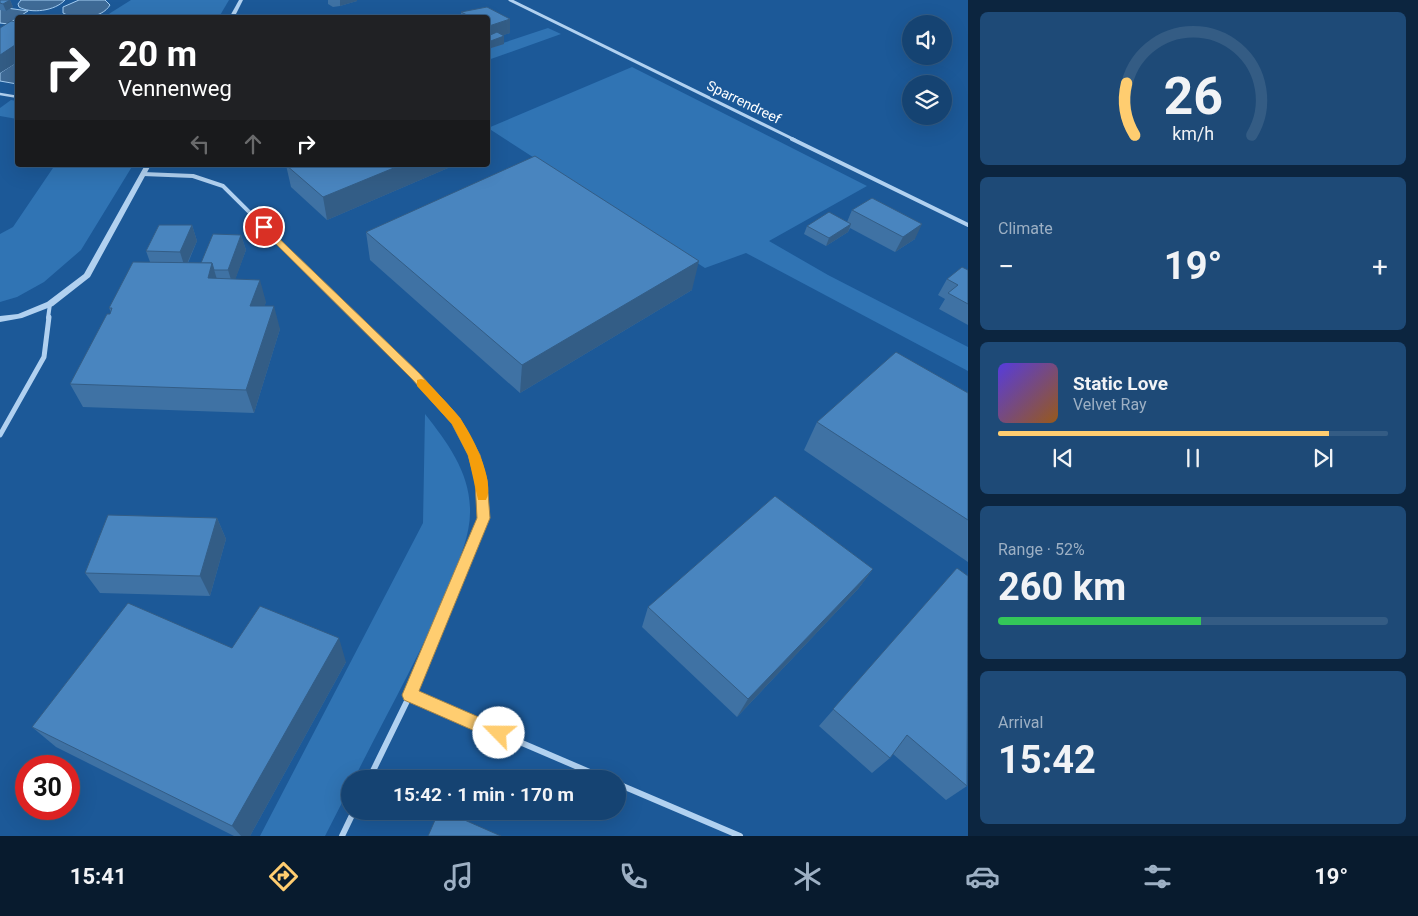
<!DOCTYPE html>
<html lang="en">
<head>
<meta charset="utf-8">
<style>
  :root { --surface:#154372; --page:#1e4a77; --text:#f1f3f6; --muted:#9db0c4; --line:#345c84; --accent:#ffcd70 }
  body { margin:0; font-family:Roboto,sans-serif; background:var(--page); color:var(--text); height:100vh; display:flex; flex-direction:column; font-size:19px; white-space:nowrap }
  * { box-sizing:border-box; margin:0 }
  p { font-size:16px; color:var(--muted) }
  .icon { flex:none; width:28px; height:28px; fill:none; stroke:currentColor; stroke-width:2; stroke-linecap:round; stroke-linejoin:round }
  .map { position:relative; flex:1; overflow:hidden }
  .panel { display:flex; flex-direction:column; gap:12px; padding:12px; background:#0c253f; width:450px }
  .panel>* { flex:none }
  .guide { position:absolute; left:15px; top:15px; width:475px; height:152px; border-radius:5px; box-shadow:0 5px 20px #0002,0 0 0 1px var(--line); background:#202124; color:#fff; overflow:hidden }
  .controls { position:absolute; left:902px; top:15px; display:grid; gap:10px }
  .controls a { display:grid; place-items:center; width:50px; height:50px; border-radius:50%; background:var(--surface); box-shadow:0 5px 20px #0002,0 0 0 1px var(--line); font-size:25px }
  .speed { position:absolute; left:15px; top:755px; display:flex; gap:10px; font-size:25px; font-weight:700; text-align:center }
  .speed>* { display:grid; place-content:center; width:65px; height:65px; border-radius:50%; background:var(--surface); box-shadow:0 5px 20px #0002,0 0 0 1px var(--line); line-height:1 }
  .speed .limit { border:8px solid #d22; background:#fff; color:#111 }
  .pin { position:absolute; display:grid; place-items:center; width:42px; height:42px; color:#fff; margin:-21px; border:2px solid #fff; border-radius:50%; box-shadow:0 1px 5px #0007 }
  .me { position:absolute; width:55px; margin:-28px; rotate:293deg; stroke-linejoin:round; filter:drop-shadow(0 0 4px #0008) }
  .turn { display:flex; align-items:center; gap:18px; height:105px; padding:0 20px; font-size:22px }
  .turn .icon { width:65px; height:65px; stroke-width:2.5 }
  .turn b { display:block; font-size:35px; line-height:42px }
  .lanes { display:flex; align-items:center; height:48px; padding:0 20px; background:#0003; justify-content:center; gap:25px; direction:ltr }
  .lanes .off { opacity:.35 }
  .big { font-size:38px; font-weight:700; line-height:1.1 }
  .panel .card { flex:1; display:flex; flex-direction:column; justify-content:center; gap:8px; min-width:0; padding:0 18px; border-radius:8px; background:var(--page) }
  .panel .dial { align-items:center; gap:0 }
  .dial svg { height:130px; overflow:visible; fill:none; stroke:var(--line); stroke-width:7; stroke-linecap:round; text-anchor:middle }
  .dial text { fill:var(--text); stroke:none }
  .song { display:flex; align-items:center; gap:15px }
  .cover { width:60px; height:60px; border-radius:8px; background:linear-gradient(135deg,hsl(250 70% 55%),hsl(30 70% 35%)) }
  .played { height:5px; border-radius:2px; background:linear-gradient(90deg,var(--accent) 85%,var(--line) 85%) }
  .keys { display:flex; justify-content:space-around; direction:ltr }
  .heat { display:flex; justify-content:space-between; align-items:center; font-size:28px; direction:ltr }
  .charge { height:8px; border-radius:4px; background:linear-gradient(90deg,#34c759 52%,var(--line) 0) }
  .trip { position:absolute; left:341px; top:770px; width:285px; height:50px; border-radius:25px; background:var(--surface); box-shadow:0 5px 20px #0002,0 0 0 1px var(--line); font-weight:700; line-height:50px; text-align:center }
  .tabs { display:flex; height:80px; justify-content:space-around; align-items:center; background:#081b2e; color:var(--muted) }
  .tabs .icon { width:35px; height:35px }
  .tabs .on { color:var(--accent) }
  .tabs b { font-size:22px; color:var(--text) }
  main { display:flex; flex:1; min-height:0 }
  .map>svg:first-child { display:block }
  .green { fill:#3074b4 }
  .water { fill:#3f6b97; stroke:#a4cdf2 }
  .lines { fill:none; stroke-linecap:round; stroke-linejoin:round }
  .service { stroke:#b1d1f0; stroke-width:2.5 }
  .minor-far3 { stroke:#b1d1f0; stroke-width:3 }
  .minor-far2 { stroke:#b1d1f0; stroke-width:4 }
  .minor-far1 { stroke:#b1d1f0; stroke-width:5 }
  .minor { stroke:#b1d1f0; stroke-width:6 }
  .tertiary { fill:#b1d1f0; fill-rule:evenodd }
  .wall { fill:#3f72a4 }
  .shaded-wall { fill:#335d86 }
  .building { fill:#4985bf; stroke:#335d86 }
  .route { fill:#ffcd70; stroke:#a68549 }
  .slow { fill:#f59e0b }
  .labels { text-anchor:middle; stroke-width:5; stroke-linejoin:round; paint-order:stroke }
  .far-street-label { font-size:14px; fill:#fff; stroke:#1c5998 }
</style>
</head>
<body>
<main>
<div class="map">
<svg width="968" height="836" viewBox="0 0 968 836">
  <rect width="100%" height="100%" fill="#1c5998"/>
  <g class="green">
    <polygon points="131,0 229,0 219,17 104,17"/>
    <polygon points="548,28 561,34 488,60 488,48"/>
    <polygon points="632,67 867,186 769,241 828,275 968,347 968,371 746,253 705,268 488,128"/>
    <polygon points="11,100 17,101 17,119 0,116 0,108"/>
    <polygon points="55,165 133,165 81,250 44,282 17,297 0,302 0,234 13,227"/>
    <path d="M 425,414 C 447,442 469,471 470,508 C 471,534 460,557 451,581 C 424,649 387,713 354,779 L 350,779 L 350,787 L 325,836 L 260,836 L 423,523 Z"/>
  </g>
  <g class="water">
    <path d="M 21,0 L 65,0 C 55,11 31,14 19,7 L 18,4 Z"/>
    <path d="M 79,0 L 105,0 L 110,5 C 102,19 76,20 63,13 L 63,7 Z"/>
    <polygon points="0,7 28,11 8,24 0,23"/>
    <polygon points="17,62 17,84 0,81 0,73"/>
  </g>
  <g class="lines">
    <polyline class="service" points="0,94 18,97"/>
    <polyline class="minor-far3" points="510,0 795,140"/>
    <g class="minor-far2">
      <polyline points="792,139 968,225"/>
      <polyline points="143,174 193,176 223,186 356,318"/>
      <polyline points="48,318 50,304"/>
    </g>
    <g class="minor-far1">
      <path d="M 355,317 C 407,369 476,420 482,499 C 483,504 485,512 484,517 C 483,526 476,537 472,546"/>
      <polyline points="0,435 44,357 49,317"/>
    </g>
    <g class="minor">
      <polyline points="410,695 606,779"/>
      <polyline points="369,779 410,695 473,544"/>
      <polyline points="618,784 740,836"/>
      <polyline points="342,836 354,811"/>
    </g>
    <g class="tertiary">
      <polygon points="239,0 243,0 234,18 229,18"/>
      <polygon points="145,165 151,165 90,277 53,306 22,318 0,322 0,316 18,314 47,302 84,274"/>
    </g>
  </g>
  <g class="wall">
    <polygon points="0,0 10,0 13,7 6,11 0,10"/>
    <polygon points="328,0 357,0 357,1 340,6 333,7 328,4"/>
    <polygon points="461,12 510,19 510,33 503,35 504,44 488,49 488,18 461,18"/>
    <polygon points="286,165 455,165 327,220 291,187"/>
    <polygon points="852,210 915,239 895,252 850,228 848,232 826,246 804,234 807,226 847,222"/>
    <polygon points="192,225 197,241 188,263 201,263 241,235 246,250 235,279 266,302 264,306 280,329 254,413 83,407 70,384 110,314 111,312 109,308 150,262 146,251"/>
    <polygon points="366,232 692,290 520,393 370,260"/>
    <polygon points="968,270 968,325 939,309 945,299 938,295 947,279"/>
    <polygon points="968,393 968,562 804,450 817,422"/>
    <polygon points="217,518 226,539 210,596 100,593 85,573"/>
    <polygon points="957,568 967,786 946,800 893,754 890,758 872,773 819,726"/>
    <polygon points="873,569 858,589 737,717 642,627 648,607"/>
    <polygon points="232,648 346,662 250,836 234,836 56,747 32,727"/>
  </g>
  <g class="shaded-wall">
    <polygon points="10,0 13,7 6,11 3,4"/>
    <polygon points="340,0 357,0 357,1 340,6"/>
    <polygon points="510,19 510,33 489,40 489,26"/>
    <polygon points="504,36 504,44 488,49 488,42"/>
    <polygon points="18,43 18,62 0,73 0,55"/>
    <polygon points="401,165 455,165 327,220 323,197"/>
    <polygon points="851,224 848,232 826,246 829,238"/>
    <polygon points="922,224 915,239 895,252 903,237"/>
    <polygon points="192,225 197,241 185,268 180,252"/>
    <polygon points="241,235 246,250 233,286 228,270"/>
    <polygon points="699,261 692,290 520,393 522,365"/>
    <polygon points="212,263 219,286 208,278"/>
    <polygon points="260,280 266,302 257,329 250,306"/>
    <polygon points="274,306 280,329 254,413 246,390"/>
    <polygon points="217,518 226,539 210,596 200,576"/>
    <polygon points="873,569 858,589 737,717 748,699"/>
    <polygon points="339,638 346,662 250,836 241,836 232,826"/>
  </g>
  <g class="building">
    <polygon points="0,0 10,0 3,4 0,3"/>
    <polygon points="487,7 510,19 489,26 488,26 488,18 482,18 479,16 473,18 461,12"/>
    <polygon points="26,15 35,16 33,18 23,18"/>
    <polygon points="11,21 18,22 18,43 0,55 0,28"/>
    <polygon points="497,32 504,36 488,42 488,36"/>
    <polygon points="535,156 699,261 522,365 366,232"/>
    <polygon points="286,165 401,165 323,197"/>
    <polygon points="872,198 922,224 903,237 852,210"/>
    <polygon points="829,212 851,224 829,238 807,226"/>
    <polygon points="159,225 192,225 180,252 146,251"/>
    <polygon points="213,234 241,235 228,270 214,270 212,263 201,263"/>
    <polygon points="133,262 212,263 208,278 260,280 250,306 274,306 246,390 70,384 107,314 110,314 112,308 109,308"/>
    <polygon points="962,267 968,270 968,304 948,293 958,285 947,279"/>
    <polygon points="896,352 968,393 968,520 817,422"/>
    <polygon points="775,496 873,569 748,699 648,607"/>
    <polygon points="108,515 217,518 200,576 85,573"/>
    <polygon points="957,568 968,576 967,786 907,735 890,758 833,709"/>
    <polygon points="128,603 232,648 260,606 339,638 232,826 32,727"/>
    <polygon points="439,811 444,811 501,836 428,836"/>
  </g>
  <polygon class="route" points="264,224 419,373 460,418 480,455 487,480 490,518 419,691 504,728 507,733 504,739 499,741 493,739 404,700 402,695 477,518 475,480 468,455 452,424 412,379 261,229 259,227"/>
  <path class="slow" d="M 421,379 L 425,380 C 436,392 449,404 459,417 C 471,432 496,482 486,500 L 478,500 L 468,455 L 452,424 L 417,386 L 417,380 Z"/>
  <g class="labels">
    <g class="far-street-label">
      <text transform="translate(744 102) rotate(26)" y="5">Sparrendreef</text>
    </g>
  </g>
</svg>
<div class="controls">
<a><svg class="icon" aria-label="sound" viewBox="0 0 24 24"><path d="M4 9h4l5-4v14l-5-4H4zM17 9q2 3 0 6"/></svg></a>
<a><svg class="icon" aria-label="layers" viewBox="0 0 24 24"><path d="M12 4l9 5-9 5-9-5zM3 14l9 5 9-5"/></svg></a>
</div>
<div class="speed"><div class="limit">30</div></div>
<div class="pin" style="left:264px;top:227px;background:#d93025"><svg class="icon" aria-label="arrive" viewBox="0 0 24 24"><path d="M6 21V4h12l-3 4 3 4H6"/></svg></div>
<svg class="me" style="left:499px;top:733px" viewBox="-20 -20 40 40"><circle r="19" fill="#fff"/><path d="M0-13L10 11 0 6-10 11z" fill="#ffcd70"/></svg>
<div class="trip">15:42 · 1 min · 170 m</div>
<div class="guide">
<div class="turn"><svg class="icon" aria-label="right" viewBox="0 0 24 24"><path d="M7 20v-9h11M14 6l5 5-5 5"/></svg><div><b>20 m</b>Vennenweg</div></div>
<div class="lanes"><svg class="icon off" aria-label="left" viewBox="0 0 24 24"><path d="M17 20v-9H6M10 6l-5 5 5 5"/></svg><svg class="icon off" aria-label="ahead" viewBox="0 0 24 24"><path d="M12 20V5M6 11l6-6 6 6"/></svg><svg class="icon" aria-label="right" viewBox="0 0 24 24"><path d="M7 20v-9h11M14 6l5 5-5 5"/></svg></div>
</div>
</div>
<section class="panel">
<div class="card dial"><svg viewBox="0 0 100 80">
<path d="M14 69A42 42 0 1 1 86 69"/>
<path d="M14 69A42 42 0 0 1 9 37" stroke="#ffcd70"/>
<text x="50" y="56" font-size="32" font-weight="700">26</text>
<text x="50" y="72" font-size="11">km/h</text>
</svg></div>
<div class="card"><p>Climate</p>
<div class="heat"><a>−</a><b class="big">19°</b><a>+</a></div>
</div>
<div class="card">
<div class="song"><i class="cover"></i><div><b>Static Love</b><p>Velvet Ray</p></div></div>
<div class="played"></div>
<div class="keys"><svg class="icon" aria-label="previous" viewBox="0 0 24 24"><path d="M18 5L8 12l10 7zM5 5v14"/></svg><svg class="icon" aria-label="pause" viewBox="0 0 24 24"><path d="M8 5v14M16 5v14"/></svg><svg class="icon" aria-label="next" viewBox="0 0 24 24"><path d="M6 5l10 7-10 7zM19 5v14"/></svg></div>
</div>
<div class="card"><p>Range · 52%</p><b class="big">260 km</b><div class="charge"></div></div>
<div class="card"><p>Arrival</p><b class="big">15:42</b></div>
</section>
</main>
<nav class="tabs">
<b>15:41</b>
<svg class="icon on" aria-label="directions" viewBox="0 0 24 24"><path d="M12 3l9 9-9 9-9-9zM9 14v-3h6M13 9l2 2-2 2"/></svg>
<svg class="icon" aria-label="music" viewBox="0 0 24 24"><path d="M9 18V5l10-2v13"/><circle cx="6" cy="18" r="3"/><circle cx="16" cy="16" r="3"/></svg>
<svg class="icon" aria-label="phone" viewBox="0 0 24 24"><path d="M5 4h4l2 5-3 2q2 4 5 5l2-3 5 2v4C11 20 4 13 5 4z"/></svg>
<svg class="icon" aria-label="climate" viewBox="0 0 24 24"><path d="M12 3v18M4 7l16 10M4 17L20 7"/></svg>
<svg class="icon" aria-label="car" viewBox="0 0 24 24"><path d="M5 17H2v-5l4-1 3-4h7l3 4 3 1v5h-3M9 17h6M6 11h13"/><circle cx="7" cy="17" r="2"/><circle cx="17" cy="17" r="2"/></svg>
<svg class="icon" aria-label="filters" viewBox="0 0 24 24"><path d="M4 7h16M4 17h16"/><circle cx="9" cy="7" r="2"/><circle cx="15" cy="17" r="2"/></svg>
<b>19°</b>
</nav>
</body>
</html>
